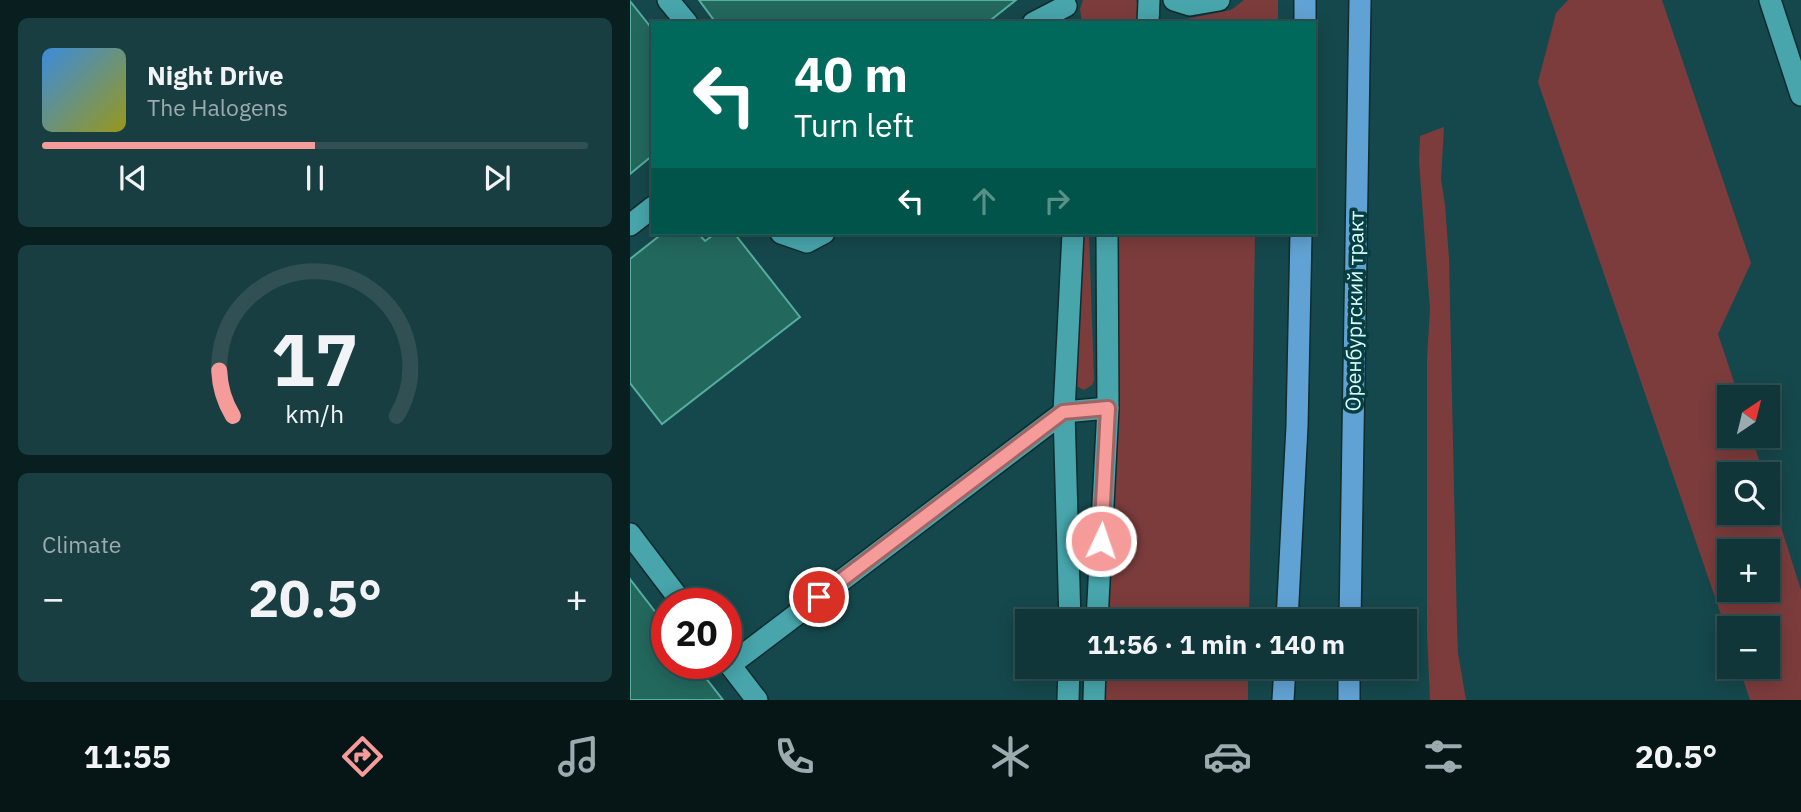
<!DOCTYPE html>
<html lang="en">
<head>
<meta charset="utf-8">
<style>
  :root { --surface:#103639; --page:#193e41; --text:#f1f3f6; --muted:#9cabae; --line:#305053; --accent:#f59b9a }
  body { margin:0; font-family:"IBM Plex Sans",sans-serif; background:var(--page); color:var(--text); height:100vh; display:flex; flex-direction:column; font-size:26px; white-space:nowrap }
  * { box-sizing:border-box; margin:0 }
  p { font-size:23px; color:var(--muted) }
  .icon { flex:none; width:38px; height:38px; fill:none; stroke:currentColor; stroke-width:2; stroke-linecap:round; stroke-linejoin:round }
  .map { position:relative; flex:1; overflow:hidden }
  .side { display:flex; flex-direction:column; gap:18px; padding:18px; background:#091e1f; width:630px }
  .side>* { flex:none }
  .banner { position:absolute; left:21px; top:21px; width:665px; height:214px; border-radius:0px; box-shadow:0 4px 18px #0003,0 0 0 2px var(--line); background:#00695c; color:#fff; overflow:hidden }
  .needle { width:46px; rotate:35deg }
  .controls { position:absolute; left:1087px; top:385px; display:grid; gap:14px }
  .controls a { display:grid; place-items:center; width:63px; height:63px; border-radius:0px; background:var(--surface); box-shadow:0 4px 18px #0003,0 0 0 2px var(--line); font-size:35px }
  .speed { position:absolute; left:21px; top:588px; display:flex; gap:14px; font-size:35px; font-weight:700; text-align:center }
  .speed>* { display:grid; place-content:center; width:91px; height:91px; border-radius:50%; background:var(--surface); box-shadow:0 4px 18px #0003,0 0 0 2px var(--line); line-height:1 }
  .speed .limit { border:10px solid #d22; background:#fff; color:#111 }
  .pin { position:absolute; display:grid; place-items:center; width:60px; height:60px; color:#fff; margin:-30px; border:4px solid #fff; border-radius:50%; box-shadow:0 2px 7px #0007 }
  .me { position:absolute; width:77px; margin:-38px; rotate:3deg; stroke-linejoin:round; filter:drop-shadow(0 0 5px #0008) }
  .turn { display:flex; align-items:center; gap:24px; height:147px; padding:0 28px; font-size:32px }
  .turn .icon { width:91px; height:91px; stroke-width:2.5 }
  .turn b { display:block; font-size:49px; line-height:60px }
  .lanes { display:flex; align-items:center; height:66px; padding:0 28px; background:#0003; justify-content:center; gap:35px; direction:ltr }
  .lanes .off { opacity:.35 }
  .big { font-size:52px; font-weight:700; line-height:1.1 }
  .side .card { flex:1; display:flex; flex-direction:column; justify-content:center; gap:10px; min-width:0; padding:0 24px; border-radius:10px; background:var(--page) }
  .side .dial { align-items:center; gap:0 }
  .dial svg { height:182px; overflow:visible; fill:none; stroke:var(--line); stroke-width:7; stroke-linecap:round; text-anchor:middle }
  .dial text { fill:var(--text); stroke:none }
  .song { display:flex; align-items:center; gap:21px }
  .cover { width:84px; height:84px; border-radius:10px; background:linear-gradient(135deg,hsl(210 70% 55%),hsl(60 70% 35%)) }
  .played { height:7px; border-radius:4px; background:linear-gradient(90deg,var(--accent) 50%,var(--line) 50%) }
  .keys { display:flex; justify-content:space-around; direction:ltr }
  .heat { display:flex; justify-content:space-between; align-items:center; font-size:38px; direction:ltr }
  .trip { position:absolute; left:385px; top:609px; width:402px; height:70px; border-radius:0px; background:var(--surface); box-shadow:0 4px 18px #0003,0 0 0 2px var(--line); font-weight:700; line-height:70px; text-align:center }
  .dock { display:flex; height:112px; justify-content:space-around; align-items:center; background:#061617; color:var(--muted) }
  .dock .icon { width:49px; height:49px }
  .dock .on { color:var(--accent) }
  .dock b { font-size:32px; color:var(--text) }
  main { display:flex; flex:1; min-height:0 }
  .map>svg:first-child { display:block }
  .green { fill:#7c3c3c; fill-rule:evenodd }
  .building { fill:#23685d; stroke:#55ae9f; stroke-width:2 }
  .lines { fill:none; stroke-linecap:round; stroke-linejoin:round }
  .minor-casing { stroke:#0e2c2e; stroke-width:24 }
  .major-casing { stroke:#0e2c2e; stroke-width:24 }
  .minor { stroke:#47a5ab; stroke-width:21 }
  .major { stroke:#61a2d4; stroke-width:21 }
  .route-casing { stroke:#9f6564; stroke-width:18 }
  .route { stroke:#f59b9a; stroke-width:12 }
  .labels { text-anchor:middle; stroke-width:7; stroke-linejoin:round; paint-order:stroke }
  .street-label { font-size:21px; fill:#dafdff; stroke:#063e41 }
</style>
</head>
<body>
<main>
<section class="side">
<div class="card">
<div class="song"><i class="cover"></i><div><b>Night Drive</b><p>The Halogens</p></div></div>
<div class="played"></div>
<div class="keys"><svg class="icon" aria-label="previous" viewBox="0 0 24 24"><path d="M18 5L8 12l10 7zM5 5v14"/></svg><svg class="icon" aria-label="pause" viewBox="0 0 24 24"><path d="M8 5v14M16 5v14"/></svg><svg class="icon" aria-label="next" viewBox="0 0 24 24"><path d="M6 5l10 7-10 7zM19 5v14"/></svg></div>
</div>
<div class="card dial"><svg viewBox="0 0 100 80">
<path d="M14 69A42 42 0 1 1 86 69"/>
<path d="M14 69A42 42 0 0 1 8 49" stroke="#f59b9a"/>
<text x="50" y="56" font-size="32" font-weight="700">17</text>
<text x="50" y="72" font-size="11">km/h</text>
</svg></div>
<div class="card"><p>Climate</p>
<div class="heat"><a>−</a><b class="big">20.5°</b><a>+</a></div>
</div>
</section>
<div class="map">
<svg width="1171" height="700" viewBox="0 0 1171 700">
  <rect width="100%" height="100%" fill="#15484c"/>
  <g class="green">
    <polygon points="453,0 506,0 508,7 507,23 452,23 450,9"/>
    <polygon points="614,0 648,0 648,23 567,23 551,20 601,10"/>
    <path d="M 938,0 L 1032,0 L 1121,263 L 1088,334 L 1109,397 L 1099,397 L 1099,436 L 1121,436 L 1134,474 L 1099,474 L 1099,513 L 1138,513 L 1138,486 L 1171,590 L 1171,700 L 1120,700 L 1109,667 L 1138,667 L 1138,628 L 1099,628 L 1099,638 L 908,82 L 926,13 ZM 1138,551 L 1138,590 L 1099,590 L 1099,551 Z"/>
    <polygon points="814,127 811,179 815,205 819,258 827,627 828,653 836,700 800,700 797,635 797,358 800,309 789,161 790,136"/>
    <polygon points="454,233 459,233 464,380 462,385 454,390 444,385 442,372"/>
    <polygon points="482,233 625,233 619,621 473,621"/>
    <polygon points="470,667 618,667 618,700 469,700"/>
  </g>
  <g class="building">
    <polygon points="69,0 386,0 357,23 86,23"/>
    <polygon points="0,1 23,30 23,155 0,174"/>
    <polygon points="33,233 68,233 75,241 86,233 104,233 170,317 32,424 0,383 0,259"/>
    <polygon points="0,579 37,627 37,663 64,663 93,700 0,700"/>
  </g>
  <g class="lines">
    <g class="minor-casing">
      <g id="minor">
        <polyline points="38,0 57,23"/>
        <polyline points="544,0 560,5 589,0"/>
        <polyline points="1140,0 1171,95"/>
        <polyline points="403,23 436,6"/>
        <polyline points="518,23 519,0"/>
        <polyline points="0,225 23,207"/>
        <polyline points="151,233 177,242 194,233"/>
        <polyline points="0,534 53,604"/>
        <polyline points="440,621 434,412 443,233"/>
        <polyline points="467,621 478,408 477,233"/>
        <polyline points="127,700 100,665 434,412 478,408"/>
        <polyline points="438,700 439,667"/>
        <polyline points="464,700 465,667"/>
      </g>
    </g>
    <g class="major-casing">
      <g id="major">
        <polyline points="675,23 675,0"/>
        <polyline points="657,621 667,426 671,233"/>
        <polyline points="720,621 730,0"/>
        <polyline points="653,700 655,667"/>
        <polyline points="719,700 719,667"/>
      </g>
    </g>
    <use href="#minor" class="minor"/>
    <use href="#major" class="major"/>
  </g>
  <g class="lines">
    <g class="route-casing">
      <polyline id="route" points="189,597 433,412 478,408 471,541"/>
    </g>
    <use href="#route" class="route"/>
  </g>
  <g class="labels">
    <g class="street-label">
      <text transform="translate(725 311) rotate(-89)" y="7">Оренбургский тракт</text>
    </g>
  </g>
</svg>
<div class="controls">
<a><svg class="needle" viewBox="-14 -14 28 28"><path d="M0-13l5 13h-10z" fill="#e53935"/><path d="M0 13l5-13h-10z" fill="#9cabae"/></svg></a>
<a><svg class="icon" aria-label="search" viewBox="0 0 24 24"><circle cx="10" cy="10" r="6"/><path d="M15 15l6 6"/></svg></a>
<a>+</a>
<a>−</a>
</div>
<div class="speed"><div class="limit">20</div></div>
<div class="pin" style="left:189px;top:597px;background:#d93025"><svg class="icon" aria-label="arrive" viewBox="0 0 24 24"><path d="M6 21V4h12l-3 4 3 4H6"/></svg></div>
<svg class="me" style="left:471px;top:541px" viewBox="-20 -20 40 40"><circle r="17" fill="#f59b9a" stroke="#fff" stroke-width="3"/><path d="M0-11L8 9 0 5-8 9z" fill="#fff"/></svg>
<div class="trip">11:56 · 1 min · 140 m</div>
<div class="banner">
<div class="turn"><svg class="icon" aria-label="left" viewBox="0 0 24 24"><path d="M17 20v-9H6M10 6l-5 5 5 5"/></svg><div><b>40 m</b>Turn left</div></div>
<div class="lanes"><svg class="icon" aria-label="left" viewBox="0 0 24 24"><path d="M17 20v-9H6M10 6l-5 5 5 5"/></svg><svg class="icon off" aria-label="ahead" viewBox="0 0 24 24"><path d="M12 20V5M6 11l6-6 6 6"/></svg><svg class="icon off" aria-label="right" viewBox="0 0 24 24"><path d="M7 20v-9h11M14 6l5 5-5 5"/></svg></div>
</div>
</div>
</main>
<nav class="dock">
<b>11:55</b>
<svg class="icon on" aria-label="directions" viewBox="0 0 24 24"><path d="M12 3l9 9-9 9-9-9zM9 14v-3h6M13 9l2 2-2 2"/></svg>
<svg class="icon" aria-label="music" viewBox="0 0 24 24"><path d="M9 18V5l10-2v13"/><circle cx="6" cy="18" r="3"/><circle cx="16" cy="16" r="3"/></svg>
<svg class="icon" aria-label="phone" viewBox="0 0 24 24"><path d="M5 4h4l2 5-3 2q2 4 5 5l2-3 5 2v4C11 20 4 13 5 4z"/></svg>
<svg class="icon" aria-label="climate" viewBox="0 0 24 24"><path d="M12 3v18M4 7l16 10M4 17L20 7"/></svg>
<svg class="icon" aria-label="car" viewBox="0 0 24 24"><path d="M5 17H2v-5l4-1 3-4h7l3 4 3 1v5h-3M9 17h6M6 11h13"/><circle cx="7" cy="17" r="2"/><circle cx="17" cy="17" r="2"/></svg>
<svg class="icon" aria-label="filters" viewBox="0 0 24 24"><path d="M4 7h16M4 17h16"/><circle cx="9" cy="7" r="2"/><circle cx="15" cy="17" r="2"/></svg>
<b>20.5°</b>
</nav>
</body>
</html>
